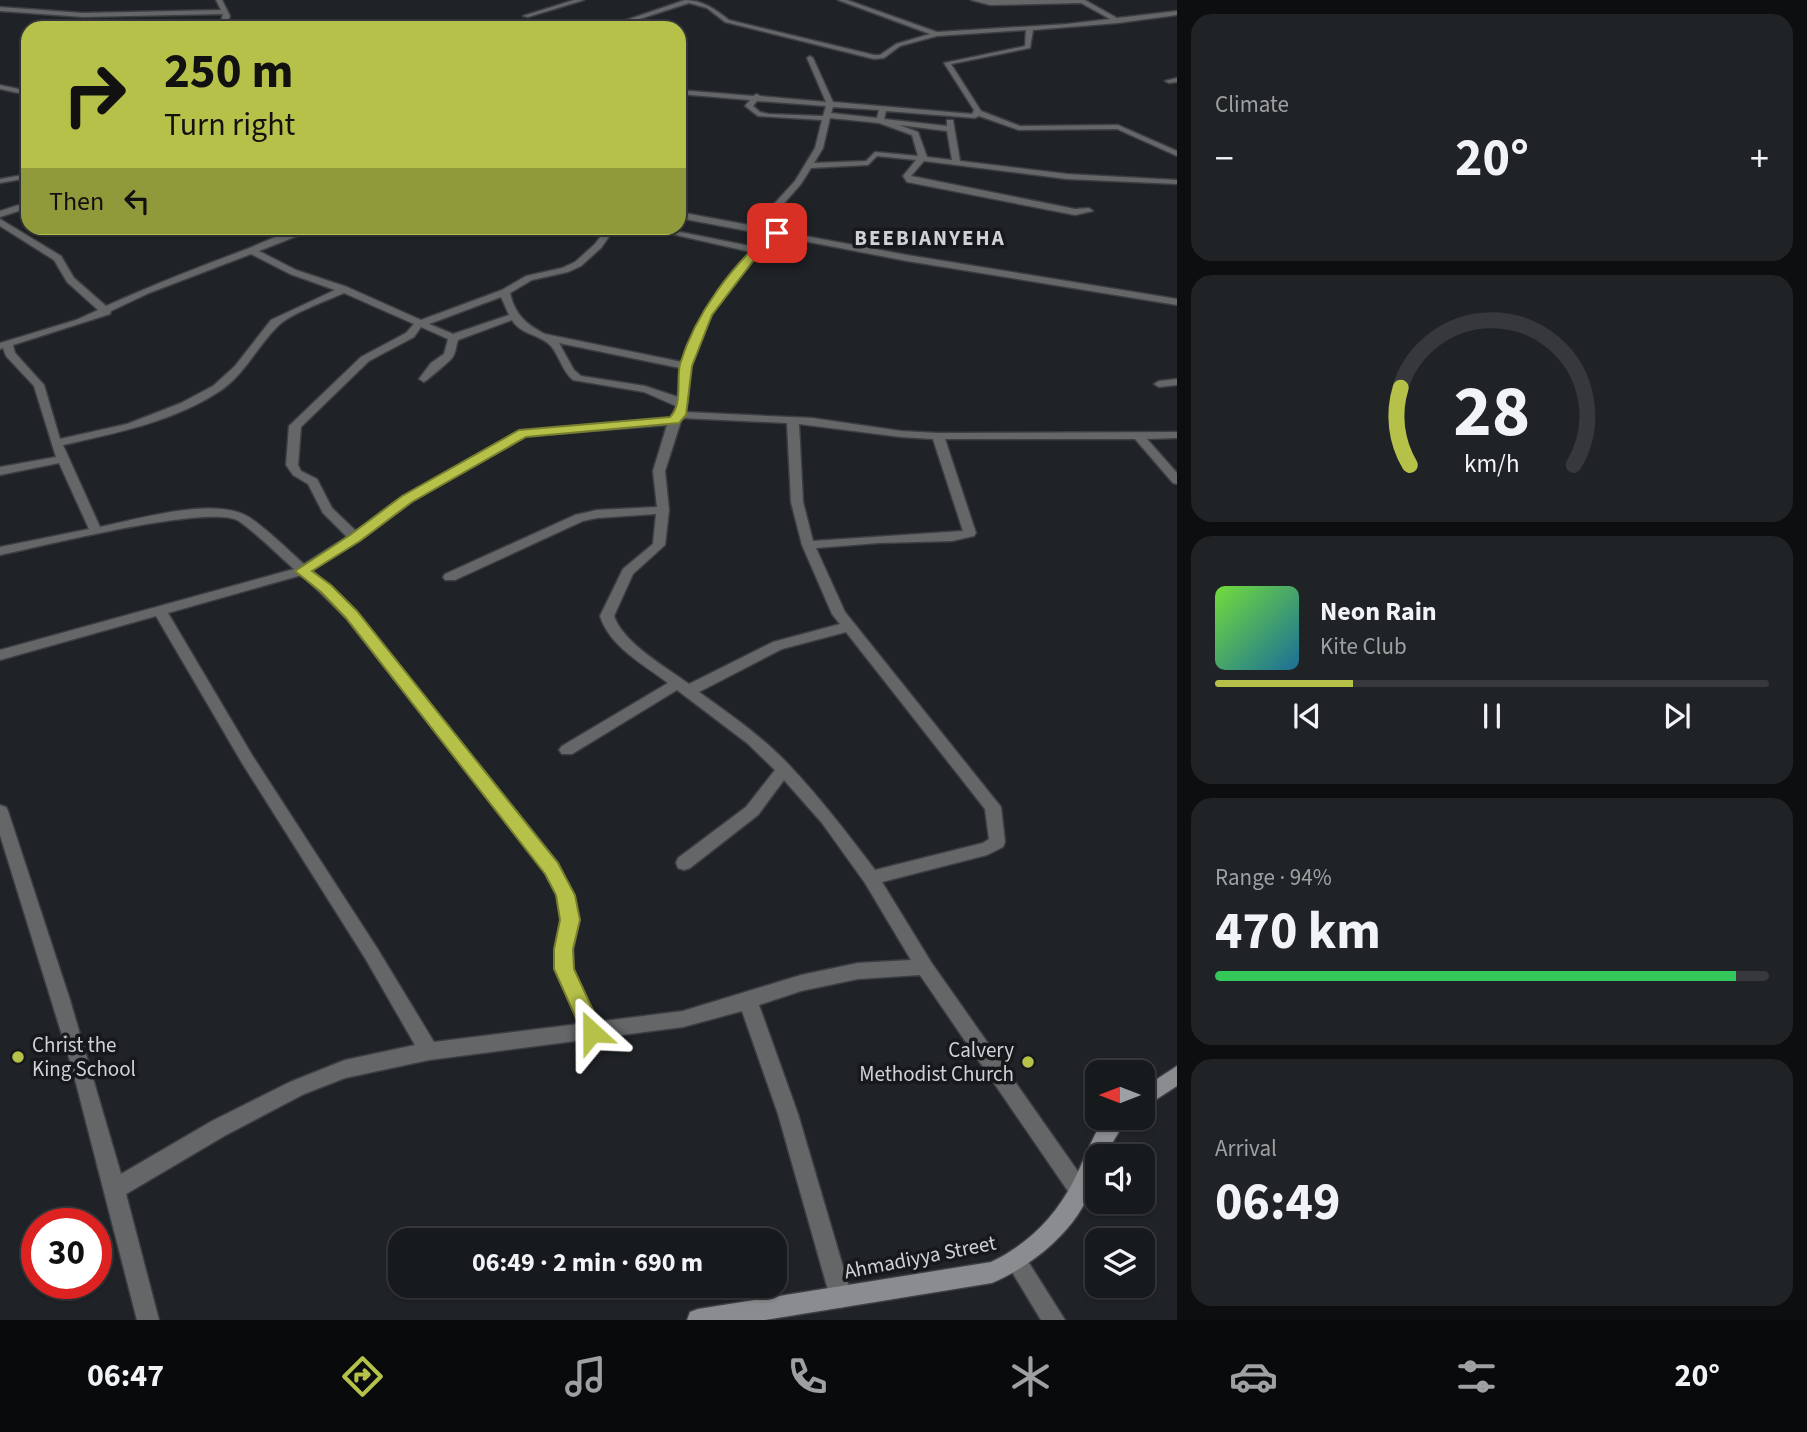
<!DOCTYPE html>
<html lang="en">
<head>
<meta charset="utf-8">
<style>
  :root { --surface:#171a1c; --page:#202325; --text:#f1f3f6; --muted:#9ea1a3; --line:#36383b; --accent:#b6c149 }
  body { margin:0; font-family:"Source Sans 3",sans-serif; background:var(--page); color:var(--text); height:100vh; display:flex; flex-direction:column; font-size:26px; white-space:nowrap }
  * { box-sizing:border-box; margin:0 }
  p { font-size:23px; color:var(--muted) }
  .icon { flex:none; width:38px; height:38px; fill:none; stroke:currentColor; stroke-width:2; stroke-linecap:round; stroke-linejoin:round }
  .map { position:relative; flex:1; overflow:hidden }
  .side { display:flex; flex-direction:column; gap:14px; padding:14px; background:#0d0e0f; width:630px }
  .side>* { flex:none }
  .guide { position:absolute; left:21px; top:21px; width:665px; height:214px; border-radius:21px; box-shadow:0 2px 5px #0004,0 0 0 2px var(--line); background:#b6c149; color:#111; overflow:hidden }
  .needle { width:46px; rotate:270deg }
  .tools { position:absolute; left:1085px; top:1060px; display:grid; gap:14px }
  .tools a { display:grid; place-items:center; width:70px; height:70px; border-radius:14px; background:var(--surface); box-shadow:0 2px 5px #0004,0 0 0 2px var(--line); font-size:35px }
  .speed { position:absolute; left:21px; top:1208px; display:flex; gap:14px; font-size:35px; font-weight:700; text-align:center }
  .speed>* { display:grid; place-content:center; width:91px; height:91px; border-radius:50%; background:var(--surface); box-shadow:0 2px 5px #0004,0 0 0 2px var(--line); line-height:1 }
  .speed .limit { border:10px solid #d22; background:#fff; color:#111 }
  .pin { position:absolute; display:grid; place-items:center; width:60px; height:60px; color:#fff; margin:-30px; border-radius:14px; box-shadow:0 4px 10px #0006 }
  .me { position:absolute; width:77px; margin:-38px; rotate:336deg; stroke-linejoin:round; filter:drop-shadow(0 0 5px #0008) }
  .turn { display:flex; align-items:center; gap:24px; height:147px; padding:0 28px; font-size:32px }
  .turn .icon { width:91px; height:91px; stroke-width:2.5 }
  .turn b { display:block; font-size:49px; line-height:60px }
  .then { display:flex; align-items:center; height:66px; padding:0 28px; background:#0003; gap:14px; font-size:26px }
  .big { font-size:52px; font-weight:700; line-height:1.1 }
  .side .card { flex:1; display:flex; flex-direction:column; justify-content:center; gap:10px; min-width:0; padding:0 24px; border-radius:21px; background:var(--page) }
  .side .dial { align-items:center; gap:0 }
  .dial svg { height:182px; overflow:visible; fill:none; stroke:var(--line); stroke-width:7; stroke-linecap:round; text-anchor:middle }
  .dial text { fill:var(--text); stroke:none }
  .song { display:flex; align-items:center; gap:21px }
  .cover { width:84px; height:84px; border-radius:10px; background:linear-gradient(135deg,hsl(100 70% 55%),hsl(200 70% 35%)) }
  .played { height:7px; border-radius:4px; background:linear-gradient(90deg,var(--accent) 25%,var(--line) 25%) }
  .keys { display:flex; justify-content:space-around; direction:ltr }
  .heat { display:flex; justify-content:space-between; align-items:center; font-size:38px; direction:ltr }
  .charge { height:10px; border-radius:5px; background:linear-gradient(90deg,#34c759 94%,var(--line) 0) }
  .trip { position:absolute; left:388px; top:1228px; width:399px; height:70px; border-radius:21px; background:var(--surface); box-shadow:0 2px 5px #0004,0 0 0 2px var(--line); font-weight:700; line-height:70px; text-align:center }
  .dock { display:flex; height:112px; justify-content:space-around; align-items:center; background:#090a0b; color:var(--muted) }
  .dock .icon { width:49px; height:49px }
  .dock .current { color:var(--accent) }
  .dock b { font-size:32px; color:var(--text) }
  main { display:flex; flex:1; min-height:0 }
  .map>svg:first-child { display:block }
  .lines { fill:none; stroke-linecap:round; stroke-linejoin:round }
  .street-casing { stroke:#3b3e42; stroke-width:3 }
  .secondary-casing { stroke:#3b3e42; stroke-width:3 }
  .street { fill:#646668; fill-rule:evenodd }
  .secondary { fill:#8a8c90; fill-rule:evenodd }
  .route { fill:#b6c149; stroke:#767d2f; stroke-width:2 }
  .poi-dot { fill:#b6c149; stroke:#16181c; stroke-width:2.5 }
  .labels { text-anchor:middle; stroke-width:7; stroke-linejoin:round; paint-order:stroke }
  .far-district-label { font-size:21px; font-weight:bold; letter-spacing:2px; fill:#d0d1d4; stroke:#16181c }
  .near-poi-label { font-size:21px; fill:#d0d1d4; stroke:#16181c; text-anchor:start }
  .near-street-label { font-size:21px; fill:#d0d1d4; stroke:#16181c }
</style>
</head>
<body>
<main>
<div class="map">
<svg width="1177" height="1320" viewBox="0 0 1177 1320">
  <rect width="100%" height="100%" fill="#1f2226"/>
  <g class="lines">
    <g class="street-casing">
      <g id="street">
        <polygon points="216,0 222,0 230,16 225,28 219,28 223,14 83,17 0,11 0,7 83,13 221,10"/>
        <polygon points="574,0 584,0 528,17 523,16"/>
        <path d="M 685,0 C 702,0 715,9 729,20 L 874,55 L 880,55 L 896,44 L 930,34 L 838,0 L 847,0 L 937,32 L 1067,24 L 1110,19 L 1081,3 L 990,5 L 971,0 L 1085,0 L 1117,18 L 1177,11 L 1177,15 L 1118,23 L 1033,30 L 1030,48 L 951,64 L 981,111 L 1020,126 L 1118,125 L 1177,151 L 1177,156 L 1117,129 L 1019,130 L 979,116 L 975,118 L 886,111 L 884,119 L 947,126 L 947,120 L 953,120 L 960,161 L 1067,174 L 1177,180 L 1177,184 L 1067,179 L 924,161 L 911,176 L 1075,209 L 1089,208 L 1093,211 L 1075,215 L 907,182 L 903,176 L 916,160 L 877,156 L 868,165 L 811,168 L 801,184 L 762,228 L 907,255 L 1177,299 L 1177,305 L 907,261 L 778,236 C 740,270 704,314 691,365 C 687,380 691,398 685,412 L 812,418 L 901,431 L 938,433 L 1177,432 L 1177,438 L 1147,439 L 1177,473 L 1177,484 L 1173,483 L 1135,439 L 945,439 L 976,533 L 974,536 L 952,541 L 879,543 L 816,548 L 845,612 L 1001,807 L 1005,842 L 1003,847 L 987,855 L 882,882 L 931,962 L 1086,1183 L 1089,1190 L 1086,1197 L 1079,1200 L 1072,1197 L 920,975 L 858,979 L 801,991 L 759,1005 L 798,1114 L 852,1297 L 849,1305 L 841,1308 L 833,1305 L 830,1297 L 778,1114 L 742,1011 L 683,1027 L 429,1060 L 345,1078 L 304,1094 L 226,1135 L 126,1194 L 159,1320 L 137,1320 L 71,1064 L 0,835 L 0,805 L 6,807 L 8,811 L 70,1000 L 121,1174 L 212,1121 L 290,1082 L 345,1060 L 415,1045 L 365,958 L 242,763 L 156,616 L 0,660 L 0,650 L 294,569 C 280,557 251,528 237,520 C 205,505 43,546 0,555 L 0,547 L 89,529 L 59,463 L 0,475 L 0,467 L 56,457 L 34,386 L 6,356 L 3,348 L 0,349 L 0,343 L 76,320 L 98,310 L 67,282 L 54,260 L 0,226 L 0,219 L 61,256 L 74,278 L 106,306 C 152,285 199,267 247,249 C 267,241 291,228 313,228 L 312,230 L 259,251 L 296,270 L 347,287 L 421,320 L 502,290 L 526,276 L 562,268 L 575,262 L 595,244 L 607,228 L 615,228 L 601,248 L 581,266 L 568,272 L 532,280 L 510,293 C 515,315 526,324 545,334 L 682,362 C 697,321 719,283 751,252 L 645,228 L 660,228 L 755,247 L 770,235 L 679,218 L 679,212 L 754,226 L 795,181 L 815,148 L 822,120 L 758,116 L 745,106 L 750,100 L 679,94 L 679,90 L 753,96 L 757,94 L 760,96 L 826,102 L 807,58 L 810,56 L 813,58 L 833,102 L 972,114 L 974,110 L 944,63 L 1021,47 L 1025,46 L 1026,30 L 937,36 L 900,46 L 884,58 L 874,59 L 725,22 L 707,8 L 689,3 L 612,28 L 603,28 ZM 757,101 L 826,106 L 823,116 L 769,114 L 760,112 L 753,106 ZM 833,107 L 879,110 L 877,118 L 831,113 ZM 830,118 L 879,123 L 912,135 L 918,156 L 875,152 L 866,161 L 814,163 L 823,148 ZM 899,125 L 947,131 L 952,160 L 927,157 L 918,132 ZM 251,254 L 290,274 L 335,290 L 271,320 L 235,366 L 213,386 L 181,403 L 127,424 L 60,439 L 44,385 L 15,353 L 13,345 L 110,314 L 111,311 L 149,293 ZM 344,293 L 414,324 L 406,333 L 361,357 L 289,426 L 286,465 L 293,475 L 308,484 L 323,513 L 347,537 L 304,564 C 290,552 260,522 245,515 C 210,498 138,519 100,527 L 63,445 C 116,433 173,422 220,391 C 244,375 257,347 277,327 C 287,315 328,300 344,293 ZM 501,297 L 509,315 L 453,334 L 429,324 ZM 512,320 C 521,335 540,334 551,346 C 560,357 562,371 573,380 L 644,392 L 676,406 L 671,418 L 519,431 L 403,496 L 356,531 L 332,508 L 317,479 L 301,471 L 298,465 L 301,427 L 369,361 L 414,337 L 421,327 L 448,339 L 444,354 L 431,363 L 419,379 L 424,382 C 426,381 450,361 452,358 C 456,353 456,345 458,340 ZM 559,343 L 680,368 L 678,397 L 645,386 L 581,376 L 574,370 ZM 682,418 L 787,423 L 791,502 L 802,545 L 832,614 L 840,624 L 773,642 L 689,684 C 666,667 623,643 614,616 L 633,574 L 665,545 L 669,510 L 665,471 ZM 799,424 L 901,437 L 933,439 L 963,531 L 813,541 L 803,502 ZM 667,425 L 653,471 L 657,507 L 597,510 L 575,515 L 445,574 L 443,577 L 445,580 L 455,580 L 583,521 L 597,518 L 656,514 L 653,544 L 623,569 L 600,616 C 610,647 643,664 668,683 L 562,746 L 559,750 L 562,754 L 572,754 L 677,690 L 747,743 L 775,770 L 746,807 L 678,858 L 676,863 L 678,868 L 684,870 L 690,868 L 758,815 L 784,780 L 822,823 L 865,883 L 911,960 L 858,963 L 801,975 L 683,1011 L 596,1022 L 573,969 L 573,949 L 579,920 L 573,895 L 558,863 L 356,612 L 312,570 L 359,541 L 411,502 L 526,436 ZM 302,575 L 346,618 L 546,872 L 557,895 L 561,920 L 555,949 L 555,969 L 579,1024 L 434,1042 L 377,948 L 252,755 L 168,613 ZM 846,632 L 985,809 L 989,839 L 983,843 L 875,870 C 848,834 821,799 790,766 C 763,737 731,715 699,692 L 782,649 Z"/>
        <polygon points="1177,78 1177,82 1169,83 1165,81"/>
        <polygon points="0,85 28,91 28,95 0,89"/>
        <polygon points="28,174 28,178 0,183 0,179"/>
        <polygon points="28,202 28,208 0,217 0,211"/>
        <polygon points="1177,379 1177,385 1159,387 1154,384 1159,381"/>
        <polygon points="1017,1251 1024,1255 1065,1320 1041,1320 1006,1262 1010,1255"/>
      </g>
    </g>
    <g class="secondary-casing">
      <g id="secondary">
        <polygon points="1177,1066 1177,1086 1143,1108 1143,1088"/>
        <path d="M 1105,1118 L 1127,1118 L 1104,1157 L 1097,1157 C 1097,1214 1041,1262 992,1283 L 765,1320 L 687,1320 L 690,1312 L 698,1309 L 991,1262 C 1027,1245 1055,1217 1073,1182 C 1084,1161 1091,1138 1105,1118 Z"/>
      </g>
    </g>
    <use href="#street" class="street"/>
    <use href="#secondary" class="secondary"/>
  </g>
  <path class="route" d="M 773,231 L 782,233 L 760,252 L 712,315 L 692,366 L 686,415 L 679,423 L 526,437 L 412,502 L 360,541 L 312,571 L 331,585 L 357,611 L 558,863 L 575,895 L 580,920 L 573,949 L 574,969 L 603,1032 L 599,1038 L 592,1041 L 585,1038 L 554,969 L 554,949 L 560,920 L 556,895 L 545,874 L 346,618 L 321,592 L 295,571 L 350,535 L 402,496 L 519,430 L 670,417 C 683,404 676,381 680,364 C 695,314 733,263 773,231 Z"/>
  <g class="poi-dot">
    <circle cx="18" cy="1057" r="7"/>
    <circle cx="1028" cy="1062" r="7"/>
  </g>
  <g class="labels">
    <g class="far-district-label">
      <text x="930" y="245">BEEBIANYEHA</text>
    </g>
    <g class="near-poi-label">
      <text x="32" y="1052">Christ the<tspan x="32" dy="24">King School</tspan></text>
      <text x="1014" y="1057" text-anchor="end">Calvery<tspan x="1014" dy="24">Methodist Church</tspan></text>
    </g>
    <g class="near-street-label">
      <text transform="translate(920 1257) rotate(-11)" y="7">Ahmadiyya Street</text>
    </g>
  </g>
</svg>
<div class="tools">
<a><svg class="needle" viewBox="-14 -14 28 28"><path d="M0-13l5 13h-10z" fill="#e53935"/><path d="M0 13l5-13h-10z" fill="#9ea1a3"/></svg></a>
<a><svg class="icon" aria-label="sound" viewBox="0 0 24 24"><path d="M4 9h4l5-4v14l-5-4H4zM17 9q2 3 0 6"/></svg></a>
<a><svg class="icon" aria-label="layers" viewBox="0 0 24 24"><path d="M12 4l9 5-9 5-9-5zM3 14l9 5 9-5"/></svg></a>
</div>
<div class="speed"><div class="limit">30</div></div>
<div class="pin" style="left:777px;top:233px;background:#d93025"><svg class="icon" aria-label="arrive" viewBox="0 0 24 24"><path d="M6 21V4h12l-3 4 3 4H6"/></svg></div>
<svg class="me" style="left:592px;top:1032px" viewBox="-20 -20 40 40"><path d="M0-17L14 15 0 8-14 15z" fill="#b6c149" stroke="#fff" stroke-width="4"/></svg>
<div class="trip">06:49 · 2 min · 690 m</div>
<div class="guide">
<div class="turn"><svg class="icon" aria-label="right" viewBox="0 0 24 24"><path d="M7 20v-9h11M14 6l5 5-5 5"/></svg><div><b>250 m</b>Turn right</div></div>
<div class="then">Then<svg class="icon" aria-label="left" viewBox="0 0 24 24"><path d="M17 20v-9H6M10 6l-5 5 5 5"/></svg></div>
</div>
</div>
<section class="side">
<div class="card"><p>Climate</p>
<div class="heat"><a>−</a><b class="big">20°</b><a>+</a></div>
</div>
<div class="card dial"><svg viewBox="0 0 100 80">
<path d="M14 69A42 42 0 1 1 86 69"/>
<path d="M14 69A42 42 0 0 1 10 35" stroke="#b6c149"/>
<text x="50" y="56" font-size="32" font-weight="700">28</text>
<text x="50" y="72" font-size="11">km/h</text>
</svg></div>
<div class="card">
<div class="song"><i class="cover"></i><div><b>Neon Rain</b><p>Kite Club</p></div></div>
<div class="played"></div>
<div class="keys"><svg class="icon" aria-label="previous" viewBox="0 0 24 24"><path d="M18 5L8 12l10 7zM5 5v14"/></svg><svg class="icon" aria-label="pause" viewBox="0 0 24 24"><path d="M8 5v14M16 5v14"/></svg><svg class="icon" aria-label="next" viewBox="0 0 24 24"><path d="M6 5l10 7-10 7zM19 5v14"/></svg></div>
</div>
<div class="card"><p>Range · 94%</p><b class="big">470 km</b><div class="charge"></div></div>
<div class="card"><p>Arrival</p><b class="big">06:49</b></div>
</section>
</main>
<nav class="dock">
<b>06:47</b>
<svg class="icon current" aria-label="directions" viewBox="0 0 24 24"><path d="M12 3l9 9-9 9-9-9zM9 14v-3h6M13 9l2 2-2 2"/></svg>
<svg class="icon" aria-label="music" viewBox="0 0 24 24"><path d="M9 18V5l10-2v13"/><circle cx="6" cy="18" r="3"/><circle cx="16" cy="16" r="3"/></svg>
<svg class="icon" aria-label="phone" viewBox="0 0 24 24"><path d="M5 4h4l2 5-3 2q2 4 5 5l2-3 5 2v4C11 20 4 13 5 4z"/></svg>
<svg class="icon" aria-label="climate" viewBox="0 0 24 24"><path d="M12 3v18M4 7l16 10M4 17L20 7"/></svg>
<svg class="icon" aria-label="car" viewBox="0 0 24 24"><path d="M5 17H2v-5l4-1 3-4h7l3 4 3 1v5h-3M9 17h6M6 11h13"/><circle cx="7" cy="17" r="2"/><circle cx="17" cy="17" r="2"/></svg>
<svg class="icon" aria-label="filters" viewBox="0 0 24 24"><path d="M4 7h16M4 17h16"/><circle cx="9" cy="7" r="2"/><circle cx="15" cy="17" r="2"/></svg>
<b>20°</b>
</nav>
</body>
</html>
